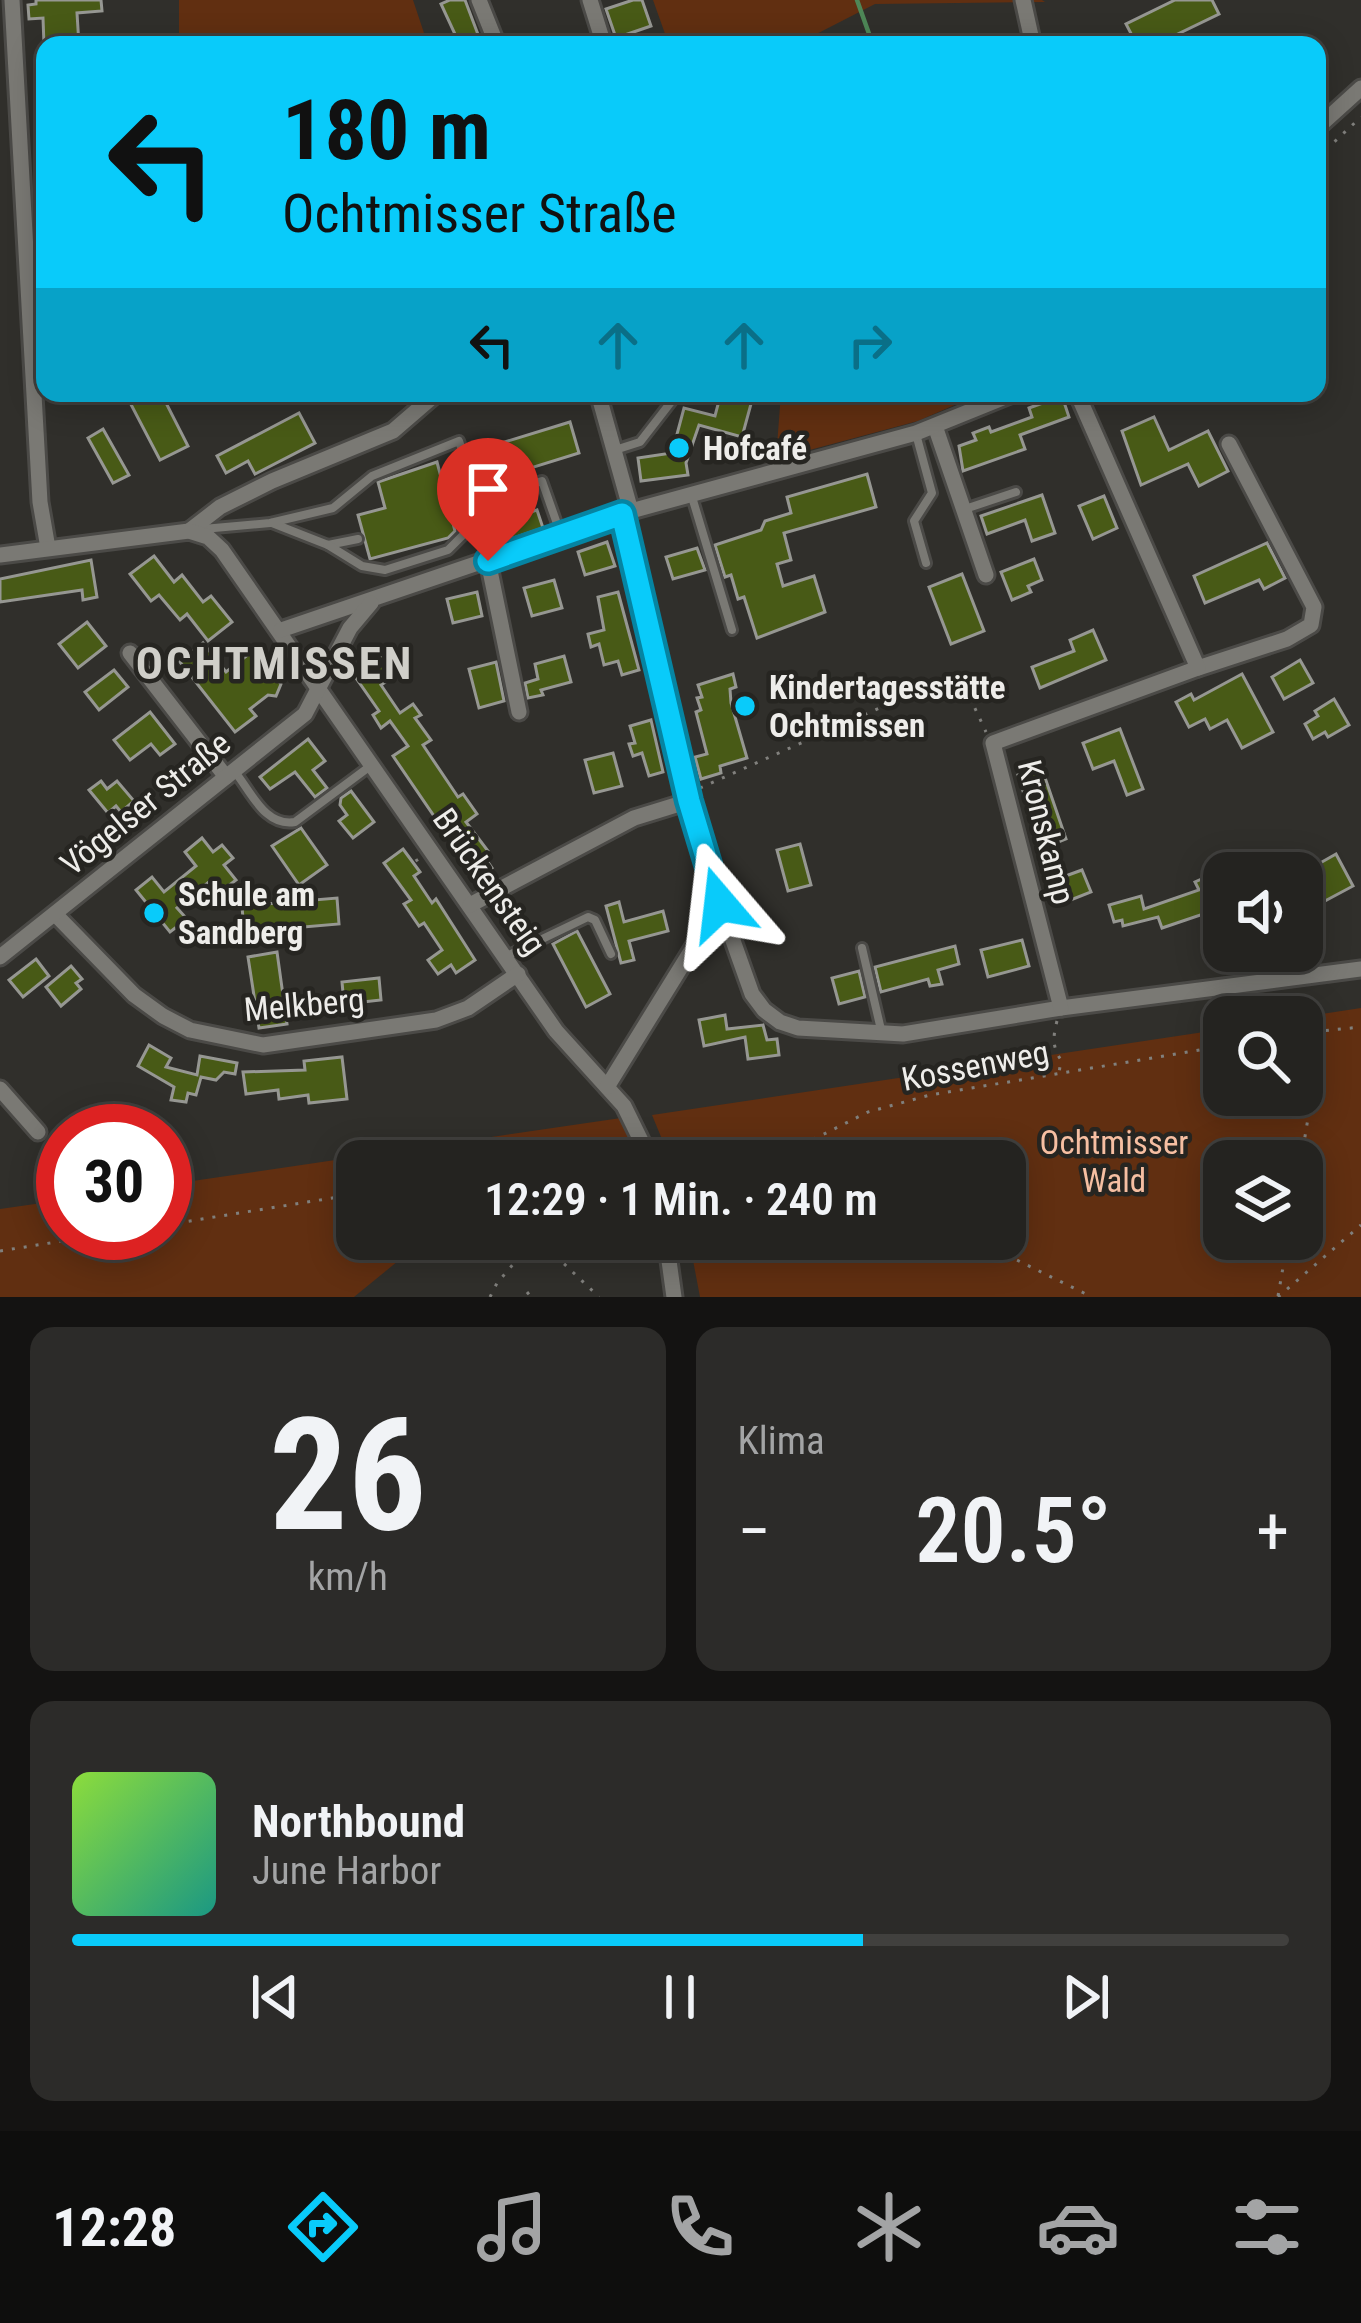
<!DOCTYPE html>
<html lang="de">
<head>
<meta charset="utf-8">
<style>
  :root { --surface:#242320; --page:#2c2b29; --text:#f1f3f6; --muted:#a3a4a5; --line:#41403e; --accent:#09cbfa }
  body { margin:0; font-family:"Roboto Condensed",sans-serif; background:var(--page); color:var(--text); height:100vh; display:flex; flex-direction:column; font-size:45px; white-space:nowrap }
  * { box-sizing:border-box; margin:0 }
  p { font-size:39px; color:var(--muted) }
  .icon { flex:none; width:66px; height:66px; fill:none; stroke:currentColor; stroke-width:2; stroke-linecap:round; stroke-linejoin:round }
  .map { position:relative; height:1297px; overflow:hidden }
  .details { display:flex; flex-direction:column; gap:30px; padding:30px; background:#141312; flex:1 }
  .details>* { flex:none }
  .hud { position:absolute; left:36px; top:36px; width:1290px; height:366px; border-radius:24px; box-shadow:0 6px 30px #0003,0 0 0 3px var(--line); background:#09cbfa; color:#111; overflow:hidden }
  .fabs { position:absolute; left:1203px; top:852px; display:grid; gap:24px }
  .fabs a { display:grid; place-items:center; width:120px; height:120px; border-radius:24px; background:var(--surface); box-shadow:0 6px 30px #0003,0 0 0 3px var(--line); font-size:60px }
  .speed { position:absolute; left:36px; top:1104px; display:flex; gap:24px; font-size:60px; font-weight:700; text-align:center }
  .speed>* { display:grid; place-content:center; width:156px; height:156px; border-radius:50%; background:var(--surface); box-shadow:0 6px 30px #0003,0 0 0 3px var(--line); line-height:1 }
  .speed .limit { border:18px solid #d22; background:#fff; color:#111 }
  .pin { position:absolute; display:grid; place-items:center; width:102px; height:102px; color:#fff; margin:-123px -51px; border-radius:50% 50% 50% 0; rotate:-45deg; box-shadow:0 0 12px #0007 }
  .pin .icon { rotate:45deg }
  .me { position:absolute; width:132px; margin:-66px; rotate:343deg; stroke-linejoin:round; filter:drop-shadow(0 0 9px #0008) }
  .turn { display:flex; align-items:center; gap:42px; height:252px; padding:0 48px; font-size:54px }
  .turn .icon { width:156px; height:156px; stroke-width:2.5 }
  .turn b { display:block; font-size:84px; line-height:102px }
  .lanes { display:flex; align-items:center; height:114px; padding:0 48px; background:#0003; justify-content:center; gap:60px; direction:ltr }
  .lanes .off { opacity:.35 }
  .big { font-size:90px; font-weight:600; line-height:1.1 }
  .details .card { flex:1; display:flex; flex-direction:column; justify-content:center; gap:18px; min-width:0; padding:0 42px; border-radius:24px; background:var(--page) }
  .details .dial { align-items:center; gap:0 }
  .dial b { font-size:156px; line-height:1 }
  .song { display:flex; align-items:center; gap:36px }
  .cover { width:144px; height:144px; border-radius:18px; background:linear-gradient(135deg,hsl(90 70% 55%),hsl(170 70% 35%)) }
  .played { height:12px; border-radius:6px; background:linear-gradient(90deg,var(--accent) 65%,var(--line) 65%) }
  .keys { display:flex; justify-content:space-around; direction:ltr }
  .heat { display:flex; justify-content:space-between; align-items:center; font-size:66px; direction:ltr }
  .details .tiles { flex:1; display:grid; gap:30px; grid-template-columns:1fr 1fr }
  .card:last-child { grid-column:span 2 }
  .trip { position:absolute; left:336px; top:1140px; width:690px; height:120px; border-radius:24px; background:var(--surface); box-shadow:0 6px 30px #0003,0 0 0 3px var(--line); font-weight:600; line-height:120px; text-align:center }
  .tabs { display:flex; height:192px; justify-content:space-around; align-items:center; background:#0e0e0d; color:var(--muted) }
  .tabs .icon { width:84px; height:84px }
  .tabs .on { color:var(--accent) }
  .tabs b { font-size:54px; color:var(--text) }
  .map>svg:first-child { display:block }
  .green { fill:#612f11; fill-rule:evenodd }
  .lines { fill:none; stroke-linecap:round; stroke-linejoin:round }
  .stream { stroke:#4e8757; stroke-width:4.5 }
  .building { fill:#485a16; stroke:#969792; stroke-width:3 }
  .lane-casing { stroke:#4b4a47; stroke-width:14 }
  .street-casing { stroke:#4b4a47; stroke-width:21 }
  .path { stroke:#81807d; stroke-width:3; stroke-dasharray:3 9; stroke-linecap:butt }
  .lane { stroke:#7a7974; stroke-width:8 }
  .street { stroke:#7a7974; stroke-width:15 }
  .route-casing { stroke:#0684a2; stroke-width:30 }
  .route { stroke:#09cbfa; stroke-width:21 }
  .poi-dot { fill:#09cbfa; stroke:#262521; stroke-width:4.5 }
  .labels { text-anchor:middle; stroke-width:9; stroke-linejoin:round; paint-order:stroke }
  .poi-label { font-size:33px; font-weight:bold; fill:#eeedea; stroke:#262521; text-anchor:start }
  .street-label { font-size:33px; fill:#eeedea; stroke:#262521 }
  .park-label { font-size:33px; fill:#f6bfa2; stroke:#262521 }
  .district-label { font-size:45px; font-weight:bold; letter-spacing:3px; fill:#d0cfc9; stroke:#262521 }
</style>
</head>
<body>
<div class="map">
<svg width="1361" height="1297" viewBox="0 0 1361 1297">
  <rect width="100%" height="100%" fill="#302f2b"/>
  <g class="green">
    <polygon points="179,0 413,0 428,45 179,45"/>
    <polygon points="653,0 1042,0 1045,2 875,4 795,45 669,45"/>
    <polygon points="781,393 982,393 918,421 776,459"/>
    <path d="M 1361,1008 L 1361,1297 L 700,1297 L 689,1239 L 1005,1239 L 1005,1161 L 671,1161 L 652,1115 L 1224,1029 L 1224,1095 L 1302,1095 L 1302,1017 ZM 1224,1161 L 1302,1161 L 1302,1239 L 1224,1239 Z"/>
    <polygon points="621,1118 639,1145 642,1161 357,1161 357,1239 425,1239 354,1297 0,1297 0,1209 63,1200 63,1233 165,1233 165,1185"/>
  </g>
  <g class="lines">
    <polyline class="stream" points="857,0 873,45"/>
  </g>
  <g class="building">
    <polygon points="36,0 101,0 102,11 77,13 79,45 44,45 43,18 29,19 28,5 36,4"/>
    <polygon points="450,0 465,0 482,45 460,45 441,4"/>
    <polygon points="633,0 642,0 651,26 616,38 606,9"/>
    <polygon points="1175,0 1212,0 1219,14 1155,45 1137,45 1126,24"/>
    <polygon points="125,393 161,393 188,446 160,460"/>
    <polygon points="721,393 754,393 742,437 699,425 686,463 688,475 641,481 638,458 672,453 684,408 715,416"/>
    <polygon points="1062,396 1069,417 1020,435 1025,449 963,471 959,446 976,440 973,433 989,427 991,432 1032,417 1029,408"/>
    <polygon points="299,413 315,443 255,474 248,461 226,473 217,456"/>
    <polygon points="1154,417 1169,450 1208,431 1228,471 1199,486 1188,464 1141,485 1122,431"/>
    <polygon points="570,422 579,453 495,479 485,448"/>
    <polygon points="103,429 129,475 113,483 88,438"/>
    <polygon points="437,462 455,531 448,538 370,559 358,515 385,508 378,482"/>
    <polygon points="867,474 876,507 784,533 791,560 777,564 783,586 814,576 825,612 757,638 744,597 738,599 731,575 725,577 715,545 761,530 765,521 791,513 787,497"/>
    <polygon points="1042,495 1055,533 1032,541 1025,520 987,534 981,516"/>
    <polygon points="1104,496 1117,528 1093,539 1079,506"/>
    <polygon points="537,510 543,528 502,542 496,523"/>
    <polygon points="607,542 615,566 585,575 578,552"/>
    <polygon points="1267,543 1285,578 1264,589 1259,580 1205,603 1194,576"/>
    <polygon points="697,548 705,570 673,579 666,557"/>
    <polygon points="154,556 174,582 182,575 203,602 211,596 232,622 208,641 187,614 180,620 159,595 151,601 130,574"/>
    <polygon points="1034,559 1042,580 1028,586 1031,592 1012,600 1001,572"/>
    <polygon points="91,560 97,597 83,600 82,590 0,602 0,579"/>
    <polygon points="962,574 984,631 951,644 929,587"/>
    <polygon points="554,580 562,608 532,616 524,588"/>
    <polygon points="477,592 482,616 453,623 447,599"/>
    <polygon points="618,592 639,670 622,675 618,661 604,665 599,644 591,647 588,634 604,630 598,597"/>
    <polygon points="87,622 106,646 78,668 59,644"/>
    <polygon points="1093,630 1106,660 1040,688 1032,667 1074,651 1070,640"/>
    <polygon points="203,643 226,672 254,650 281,684 276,696 268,695 250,709 256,716 235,732 180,662"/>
    <polygon points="382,655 396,675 381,685 400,713 413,704 421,715 415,718 431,740 423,745 458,797 463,794 477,814 466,822 488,851 483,855 492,868 477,879 393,756 408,746 390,721 381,728 373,715 379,711 354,675"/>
    <polygon points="564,656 571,682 541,690 543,695 528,698 525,683 538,679 535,664"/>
    <polygon points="1300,660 1313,683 1284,699 1272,677"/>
    <polygon points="496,662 504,701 479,708 469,669"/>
    <polygon points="114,670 128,687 99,710 85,692"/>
    <polygon points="733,674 736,687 730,689 731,703 747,758 720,766 721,773 701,779 695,757 707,754 696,712 701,710 697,698 702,697 698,685"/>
    <polygon points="1242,674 1273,732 1242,748 1227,720 1210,729 1205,719 1189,727 1176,702 1191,694 1194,700"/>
    <polygon points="1334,699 1349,725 1328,737 1325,732 1313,739 1305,724 1318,716 1315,711"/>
    <polygon points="150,712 175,744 160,755 151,744 130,760 114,740"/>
    <polygon points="651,720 663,772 649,776 642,753 633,756 629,744 635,743 630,726"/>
    <polygon points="1120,729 1143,789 1127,795 1114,761 1093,769 1083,743"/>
    <polygon points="308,739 325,761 313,770 327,788 315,797 295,772 270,789 260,777"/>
    <polygon points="613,753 622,786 594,793 585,760"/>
    <polygon points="1041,766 1066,839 1041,849 1018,775"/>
    <polygon points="101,781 107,789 117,781 134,801 121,812 116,806 108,813 89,790"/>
    <polygon points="351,791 374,822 353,838 339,821 347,815 340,805 341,798"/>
    <polygon points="301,828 327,865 299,885 272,846"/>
    <polygon points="202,838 213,852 222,845 233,858 224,865 236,880 218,894 209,882 177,908 187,919 170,932 136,890 152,877 164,892 196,866 185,852"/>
    <polygon points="800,844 811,885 788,891 777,850"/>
    <polygon points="403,849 420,872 414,876 432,903 436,899 475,960 456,973 451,965 438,974 428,960 442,950 424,923 419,926 404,904 411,900 384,863"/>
    <polygon points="1336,854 1353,886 1323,902 1306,871"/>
    <polygon points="1224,869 1224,912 1212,917 1209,912 1162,928 1158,917 1123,926 1122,920 1114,922 1109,905 1141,896 1144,909 1199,890 1195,882"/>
    <polygon points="1082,870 1091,892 1058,905 1049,882"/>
    <polygon points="337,898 339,924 244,932 242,906"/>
    <polygon points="619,902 624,922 663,911 668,931 629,941 634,960 621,963 606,906"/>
    <polygon points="577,931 610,994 586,1007 553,944"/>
    <polygon points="1022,940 1029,966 988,977 981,950"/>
    <polygon points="955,946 959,964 938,970 942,984 930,986 928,979 881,992 875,967"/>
    <polygon points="277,952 287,1024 259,1028 248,957"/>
    <polygon points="36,959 49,976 23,997 9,980"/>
    <polygon points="71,966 82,979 76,983 81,989 61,1006 46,987"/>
    <polygon points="859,971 865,997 839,1004 832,978"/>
    <polygon points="379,978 381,1000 344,1004 342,982"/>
    <polygon points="725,1015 727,1029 763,1025 767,1040 777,1039 779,1055 748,1059 745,1037 704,1046 699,1020"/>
    <polygon points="149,1045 171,1058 166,1067 197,1075 200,1056 237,1063 235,1074 224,1072 216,1080 201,1077 196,1095 188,1093 186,1102 171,1100 174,1087 138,1066"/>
    <polygon points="342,1057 347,1099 309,1103 308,1095 279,1099 278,1090 246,1094 243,1072 305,1070 304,1061"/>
  </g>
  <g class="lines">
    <g class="lane-casing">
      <g id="lane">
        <polyline points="916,434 932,493 914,521 926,563"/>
        <polyline points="615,450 640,442 678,393"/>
        <polyline points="692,497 732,630"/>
        <polyline points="479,501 542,481 561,535"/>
        <polyline points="965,509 1016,492"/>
        <polyline points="272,523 328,545 358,539"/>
        <polyline points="203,529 270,523 333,508 372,476 459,441 497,557"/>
        <polyline points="328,545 362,566 385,570 448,550 482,516"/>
        <path d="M 235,772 C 252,793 265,827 295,822 L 369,767"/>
        <polyline points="862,948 882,1034"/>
        <polyline points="507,956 588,917 595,920 611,954"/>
      </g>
    </g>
    <g class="street-casing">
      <g id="street">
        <polyline points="12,0 40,502 48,548"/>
        <polyline points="479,0 497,45"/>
        <polyline points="590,0 604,45"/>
        <polyline points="1023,0 1033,45"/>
        <polyline points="1317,128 1361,88"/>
        <polyline points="598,393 631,511"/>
        <polyline points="935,426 986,575"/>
        <polyline points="189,531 220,507 272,481 393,431 437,393"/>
        <polyline points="0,555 189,531 208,537 222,550 556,1031 624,1106 651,1161"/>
        <polyline points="488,561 519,712"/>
        <polyline points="281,630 631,511 916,433 1015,393"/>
        <polyline points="130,653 226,777"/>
        <polyline points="1198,668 1287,639 1311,625 1314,607 1229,444"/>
        <polyline points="720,904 752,994 764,1010 780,1022 798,1028 903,1034 1061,1008 1361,969"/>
        <polyline points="470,905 634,818 689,801"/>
        <polyline points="55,914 134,995 163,1016 190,1030 263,1045 436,1020 468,1008 518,974"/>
        <polyline points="0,957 305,714 350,628 371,603"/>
        <polyline points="1061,1008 993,743 1198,668 1077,393"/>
        <polyline points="607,1087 720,904 689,801 622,514"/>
        <polyline points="0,1089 38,1132"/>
        <polyline points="666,1239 674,1297"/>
      </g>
    </g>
    <g class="path">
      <polyline points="1317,158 1361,117"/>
      <polyline points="700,788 945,679 967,691 986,732"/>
      <polyline points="416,859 419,864"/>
      <polyline points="1294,994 1296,1017"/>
      <path d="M 1057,1021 C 1053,1036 1052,1047 1061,1060 L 1059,1073"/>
      <polyline points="1302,1033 1361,1027"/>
      <polyline points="786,1155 801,1161"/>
      <polyline points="745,1161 784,1154 868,1112 930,1095 1224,1046"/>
      <polyline points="1301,1161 1317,1063 1302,1041"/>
      <polyline points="165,1225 357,1194"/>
      <polyline points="538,1239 599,1297"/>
      <polyline points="974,1239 1092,1297"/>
      <polyline points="0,1251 112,1233"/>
      <polyline points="451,1256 456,1252"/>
      <polyline points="527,1292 531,1297"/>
      <polyline points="1278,1296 1288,1239"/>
      <polyline points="490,1297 497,1283 535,1239"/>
      <polyline points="1278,1297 1361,1225"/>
    </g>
    <use href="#lane" class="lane"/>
    <use href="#street" class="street"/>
  </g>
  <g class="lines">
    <g class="route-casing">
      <polyline id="route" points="488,561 622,514 689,801 720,904"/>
    </g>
    <use href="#route" class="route"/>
  </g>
  <g class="poi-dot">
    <circle cx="679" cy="448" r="12"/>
    <circle cx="745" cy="706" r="12"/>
    <circle cx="154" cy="913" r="12"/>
  </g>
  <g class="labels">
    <g class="poi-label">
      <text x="703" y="460">Hofcafé</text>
      <text x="769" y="699">Kindertagesstätte<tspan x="769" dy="38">Ochtmissen</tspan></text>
      <text x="178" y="906">Schule am<tspan x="178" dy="38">Sandberg</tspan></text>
    </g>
    <g class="street-label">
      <text transform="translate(145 803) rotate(-39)" y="12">Vögelser Straße</text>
      <text transform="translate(1047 832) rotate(76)" y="12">Kronskamp</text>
      <text transform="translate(490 881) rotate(55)" y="12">Brückensteig</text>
      <text transform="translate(304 1004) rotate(-5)" y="12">Melkberg</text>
      <text transform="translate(975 1065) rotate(-11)" y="12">Kossenweg</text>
    </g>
    <g class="park-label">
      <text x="1114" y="1154">Ochtmisser<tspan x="1114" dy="38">Wald</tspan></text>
    </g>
    <g class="district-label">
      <text x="275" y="679">OCHTMISSEN</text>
    </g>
  </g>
</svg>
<div class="fabs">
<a><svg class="icon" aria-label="sound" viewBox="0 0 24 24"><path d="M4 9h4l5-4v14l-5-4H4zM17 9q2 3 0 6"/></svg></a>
<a><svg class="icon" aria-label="search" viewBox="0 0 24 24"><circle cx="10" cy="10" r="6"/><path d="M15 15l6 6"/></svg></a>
<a><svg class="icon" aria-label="layers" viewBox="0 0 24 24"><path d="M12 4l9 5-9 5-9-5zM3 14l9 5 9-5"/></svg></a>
</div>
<div class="speed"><div class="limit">30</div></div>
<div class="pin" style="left:488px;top:561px;background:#d93025"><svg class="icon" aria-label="arrive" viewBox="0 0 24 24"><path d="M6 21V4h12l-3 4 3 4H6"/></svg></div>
<svg class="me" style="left:720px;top:904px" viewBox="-20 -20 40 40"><path d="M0-17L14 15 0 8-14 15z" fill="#09cbfa" stroke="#fff" stroke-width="4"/></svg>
<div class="trip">12:29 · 1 Min. · 240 m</div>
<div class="hud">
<div class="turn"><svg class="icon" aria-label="left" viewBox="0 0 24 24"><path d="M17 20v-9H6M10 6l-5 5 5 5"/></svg><div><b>180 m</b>Ochtmisser Straße</div></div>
<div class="lanes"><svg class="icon" aria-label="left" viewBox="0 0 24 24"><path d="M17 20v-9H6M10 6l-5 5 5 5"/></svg><svg class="icon off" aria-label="ahead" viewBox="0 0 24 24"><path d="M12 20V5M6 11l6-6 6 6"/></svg><svg class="icon off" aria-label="ahead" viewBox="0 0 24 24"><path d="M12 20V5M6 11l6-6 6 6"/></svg><svg class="icon off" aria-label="right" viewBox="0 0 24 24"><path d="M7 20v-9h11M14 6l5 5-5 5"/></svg></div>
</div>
</div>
<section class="details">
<div class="tiles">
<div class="card dial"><b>26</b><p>km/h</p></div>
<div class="card"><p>Klima</p>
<div class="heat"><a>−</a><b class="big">20.5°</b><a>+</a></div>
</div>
<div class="card">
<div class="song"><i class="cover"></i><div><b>Northbound</b><p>June Harbor</p></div></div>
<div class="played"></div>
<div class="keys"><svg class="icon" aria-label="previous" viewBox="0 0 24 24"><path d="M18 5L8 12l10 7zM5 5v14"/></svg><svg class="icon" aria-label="pause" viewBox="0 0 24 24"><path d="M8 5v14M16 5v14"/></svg><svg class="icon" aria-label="next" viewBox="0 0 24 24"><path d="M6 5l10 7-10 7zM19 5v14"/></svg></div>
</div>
</div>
</section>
<nav class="tabs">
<b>12:28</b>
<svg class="icon on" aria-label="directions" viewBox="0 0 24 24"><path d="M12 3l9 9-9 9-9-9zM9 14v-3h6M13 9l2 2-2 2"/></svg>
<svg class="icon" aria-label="music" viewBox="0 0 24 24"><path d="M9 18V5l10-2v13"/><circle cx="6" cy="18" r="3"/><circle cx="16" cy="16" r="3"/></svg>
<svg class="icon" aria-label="phone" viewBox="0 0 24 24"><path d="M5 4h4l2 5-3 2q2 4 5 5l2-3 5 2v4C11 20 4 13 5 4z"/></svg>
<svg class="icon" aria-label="climate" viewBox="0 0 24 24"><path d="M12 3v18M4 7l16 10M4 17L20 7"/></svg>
<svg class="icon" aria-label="car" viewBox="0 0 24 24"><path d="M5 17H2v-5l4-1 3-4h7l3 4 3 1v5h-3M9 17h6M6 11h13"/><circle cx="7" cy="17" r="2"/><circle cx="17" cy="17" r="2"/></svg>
<svg class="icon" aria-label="filters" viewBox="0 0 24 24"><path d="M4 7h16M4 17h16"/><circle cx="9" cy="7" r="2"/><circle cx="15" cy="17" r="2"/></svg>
</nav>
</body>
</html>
